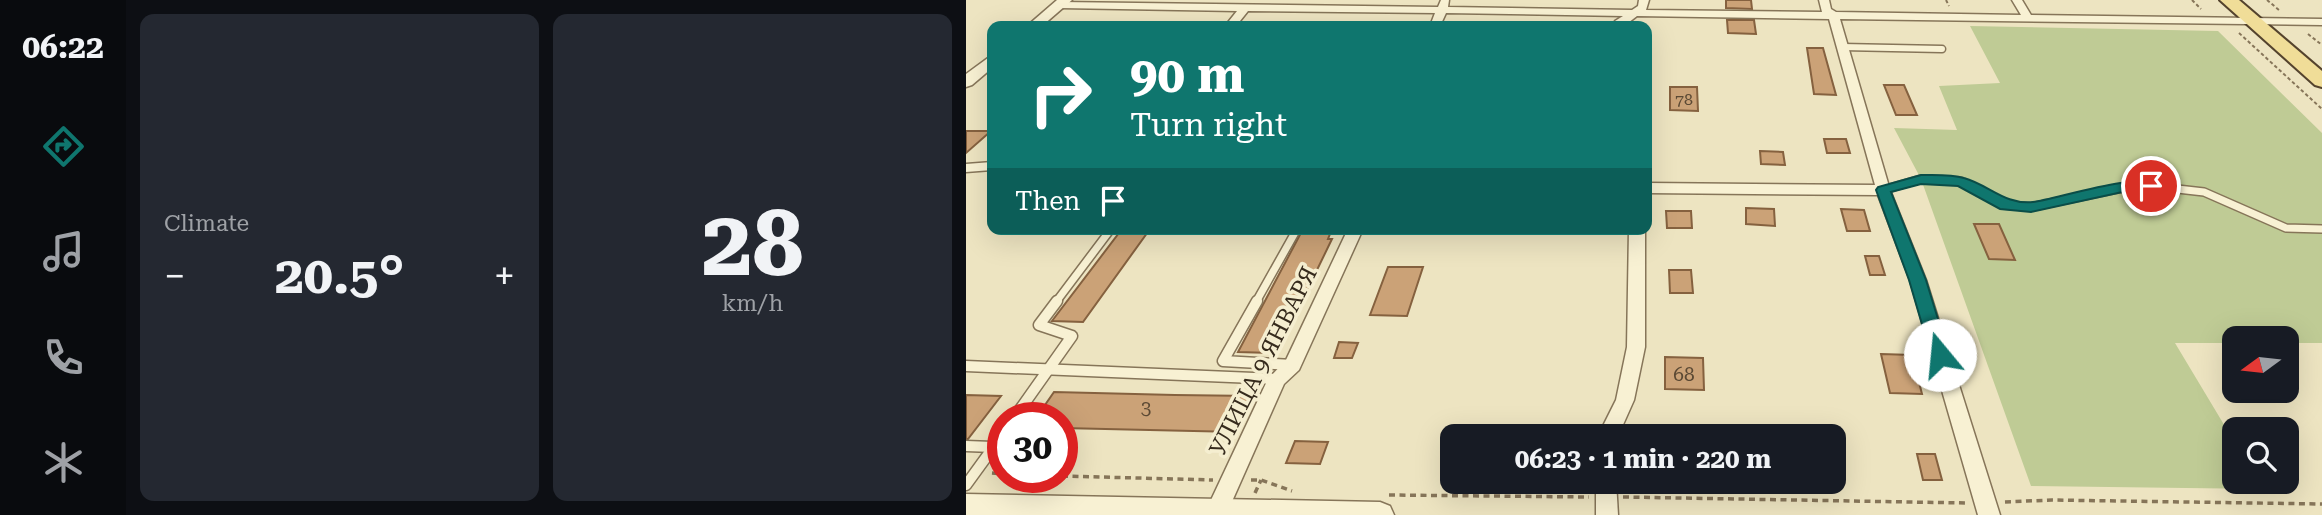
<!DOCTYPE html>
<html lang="en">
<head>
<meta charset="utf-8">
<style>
  :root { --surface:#171b24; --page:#242831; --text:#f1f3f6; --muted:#9ea1a6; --accent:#0f766e }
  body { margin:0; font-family:"Roboto Serif",serif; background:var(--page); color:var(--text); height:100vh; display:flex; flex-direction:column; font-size:26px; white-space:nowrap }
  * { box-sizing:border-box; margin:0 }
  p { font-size:23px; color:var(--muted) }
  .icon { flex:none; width:38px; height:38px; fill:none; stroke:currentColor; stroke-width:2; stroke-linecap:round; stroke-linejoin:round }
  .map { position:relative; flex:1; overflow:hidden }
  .drawer { display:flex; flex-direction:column; gap:14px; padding:14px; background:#0d0f14; width:840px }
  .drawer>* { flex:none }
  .hud { position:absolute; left:21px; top:21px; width:665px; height:214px; border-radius:14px; box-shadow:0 7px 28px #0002; background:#0f766e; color:#fff; overflow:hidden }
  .needle { width:46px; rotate:255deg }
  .fabs { position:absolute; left:1256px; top:326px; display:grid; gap:14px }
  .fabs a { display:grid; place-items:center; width:77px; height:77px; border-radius:14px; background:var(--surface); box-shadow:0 7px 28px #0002; font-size:35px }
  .speed { position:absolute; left:21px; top:402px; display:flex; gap:14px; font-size:35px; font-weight:700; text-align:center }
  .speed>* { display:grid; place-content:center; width:91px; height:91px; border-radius:50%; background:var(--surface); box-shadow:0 7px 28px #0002; line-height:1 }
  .speed .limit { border:10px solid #d22; background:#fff; color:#111 }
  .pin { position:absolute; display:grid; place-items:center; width:60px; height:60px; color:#fff; margin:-30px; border:4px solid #fff; border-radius:50%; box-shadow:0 2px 7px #0007 }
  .me { position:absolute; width:77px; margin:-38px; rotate:343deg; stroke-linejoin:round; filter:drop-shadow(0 0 5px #0008) }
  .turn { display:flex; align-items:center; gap:24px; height:147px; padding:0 28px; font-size:32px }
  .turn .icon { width:91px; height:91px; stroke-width:2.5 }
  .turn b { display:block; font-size:49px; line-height:60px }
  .then { display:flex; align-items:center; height:66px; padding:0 28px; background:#0003; gap:14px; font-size:26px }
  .big { font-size:52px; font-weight:700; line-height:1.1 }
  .drawer .tile { flex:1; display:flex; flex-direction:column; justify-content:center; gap:10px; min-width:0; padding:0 24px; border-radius:14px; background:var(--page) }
  .drawer .dial { align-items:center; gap:0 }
  .dial b { font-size:91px; line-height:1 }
  .heat { display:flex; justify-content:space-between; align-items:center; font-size:38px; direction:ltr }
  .drawer .tiles { flex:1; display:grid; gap:14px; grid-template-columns:repeat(2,1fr) }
  .trip { position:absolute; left:474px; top:424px; width:406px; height:70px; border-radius:14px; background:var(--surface); box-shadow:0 7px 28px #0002; font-weight:700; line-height:70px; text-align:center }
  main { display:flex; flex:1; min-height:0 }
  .tabs { display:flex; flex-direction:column; width:126px; justify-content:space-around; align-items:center; background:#090b0e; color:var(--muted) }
  .tabs .icon { width:49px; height:49px }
  .tabs .selected { color:var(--accent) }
  .tabs b { font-size:32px; color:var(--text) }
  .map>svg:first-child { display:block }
  .green { fill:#bfcb95 }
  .building { fill:#cba277; stroke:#85613f; stroke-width:2 }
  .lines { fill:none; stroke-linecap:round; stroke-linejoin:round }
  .service-far2-casing { stroke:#867559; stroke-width:9 }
  .service-far1-casing { stroke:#867559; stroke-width:10 }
  .service-casing { stroke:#867559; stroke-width:13 }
  .minor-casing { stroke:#867559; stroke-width:3 }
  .tertiary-casing { stroke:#867559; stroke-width:3 }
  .primary-casing { stroke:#54432d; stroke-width:4 }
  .path-far1 { stroke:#867559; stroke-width:2; stroke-dasharray:3.5 2.5; stroke-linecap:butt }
  .path { stroke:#867559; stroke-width:3.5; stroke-dasharray:6 4.5; stroke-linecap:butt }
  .service-far2 { stroke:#f8f1d3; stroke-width:6 }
  .service-far1 { stroke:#f8f1d3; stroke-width:7 }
  .service { stroke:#f8f1d3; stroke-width:10 }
  .minor { fill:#f8f1d3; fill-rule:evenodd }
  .tertiary { fill:#f8f1d3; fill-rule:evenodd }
  .primary { fill:#f0dd98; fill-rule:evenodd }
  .route { fill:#0f766e; stroke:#0a4d48; stroke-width:2 }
  .labels { text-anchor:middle; stroke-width:7; stroke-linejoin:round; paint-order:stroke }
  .far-number-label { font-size:16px; fill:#5b4934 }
  .number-label { font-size:19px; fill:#5b4934 }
  .street-label { font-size:23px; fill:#362b1d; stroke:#f5eed0 }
</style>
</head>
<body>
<main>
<nav class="tabs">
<b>06:22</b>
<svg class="icon selected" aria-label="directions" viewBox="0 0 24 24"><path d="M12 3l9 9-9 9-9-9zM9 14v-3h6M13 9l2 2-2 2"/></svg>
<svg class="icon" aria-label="music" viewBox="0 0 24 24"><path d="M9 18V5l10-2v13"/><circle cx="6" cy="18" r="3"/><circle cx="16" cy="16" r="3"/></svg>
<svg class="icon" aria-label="phone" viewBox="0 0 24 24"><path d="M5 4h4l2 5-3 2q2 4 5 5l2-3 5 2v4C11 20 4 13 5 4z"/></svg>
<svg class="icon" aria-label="climate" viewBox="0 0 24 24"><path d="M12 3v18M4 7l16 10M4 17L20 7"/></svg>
</nav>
<section class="drawer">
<div class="tiles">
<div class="tile"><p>Climate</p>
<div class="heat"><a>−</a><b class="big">20.5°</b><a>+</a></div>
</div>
<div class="tile dial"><b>28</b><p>km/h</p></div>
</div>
</section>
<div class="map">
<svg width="1356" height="515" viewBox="0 0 1356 515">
  <rect width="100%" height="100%" fill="#ede4c1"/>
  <polygon class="green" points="1004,26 1252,31 1356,133 1356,343 1321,343 1321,338 1269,338 1269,343 1209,343 1269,443 1269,481 1292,481 1297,489 1065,486 955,179 928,128 991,130 973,86 1034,83"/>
  <g class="building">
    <polygon points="760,0 785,0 786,9 760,8"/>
    <polygon points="761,20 788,20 790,34 762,33"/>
    <polygon points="841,48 857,48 870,95 848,94"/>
    <polygon points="918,85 938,85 951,115 930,115"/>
    <polygon points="704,87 731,87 732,111 704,110"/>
    <polygon points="0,131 25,131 0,153"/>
    <polygon points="858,139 880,139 884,153 861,153"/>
    <polygon points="794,151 817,152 819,165 795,164"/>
    <polygon points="780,208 808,209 809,226 780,224"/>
    <polygon points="875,209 898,210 904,231 881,231"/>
    <polygon points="700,211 725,211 726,228 701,228"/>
    <polygon points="1008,224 1033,224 1049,260 1023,259"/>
    <polygon points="156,229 184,229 117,322 86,321"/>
    <polygon points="337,229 366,229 362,239 366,239 318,338 314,338 307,353 272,352"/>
    <polygon points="899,256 913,256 919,275 904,275"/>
    <polygon points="422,267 457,267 441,316 404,315"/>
    <polygon points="703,270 725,270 727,293 704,293"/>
    <polygon points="373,342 392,343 386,358 368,358"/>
    <polygon points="915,354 946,355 956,394 924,393"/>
    <polygon points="699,357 737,358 738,390 699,389"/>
    <polygon points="88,392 209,395 287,396 271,432 96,428 96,418 70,418"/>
    <polygon points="0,395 35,396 2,439 0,439"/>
    <polygon points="329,441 362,442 354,464 320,463"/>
    <polygon points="951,454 969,454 976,480 957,480"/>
  </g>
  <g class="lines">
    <g class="service-far2-casing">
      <polyline id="service-far2" points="876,47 976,49"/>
    </g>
    <g class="service-far1-casing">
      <g id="service-far1">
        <polyline points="917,190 955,179 994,181 1039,205 1065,207 1161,187 1185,186 1238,192 1320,228 1356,229"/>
        <polyline points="90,302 145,229"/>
        <polyline points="290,302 331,229"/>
      </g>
    </g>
    <g class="service-casing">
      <g id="service">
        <polyline points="291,301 257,361 327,365"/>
        <polyline points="0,366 311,379"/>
        <polyline points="48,418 106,336 73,325 91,301"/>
        <polyline points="0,446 27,447"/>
        <polyline points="0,485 37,434"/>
      </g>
    </g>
    <g class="minor-casing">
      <g id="minor">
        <polygon points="475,0 483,0 482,7 666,10 672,6 673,0 683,0 680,10 856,12 853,0 863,0 865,9 870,12 1055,15 1046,0 1056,0 1065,15 1356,19 1356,25 874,19 924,190 960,280 1034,515 1012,515 944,280 912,195 681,193 681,183 909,185 863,19 671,16 658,26 648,26 649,21 657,16 480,13 474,26 464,26 469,13 282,11 270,26 259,26 271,11 94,8 89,5 94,2 472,7"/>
        <polygon points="26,162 26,170 0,172 0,164"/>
        <polygon points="382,229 397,229 333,370 318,384 260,515 238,515 302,379 320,360"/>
        <polygon points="663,229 679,229 679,347 668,400 652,436 632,436 650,400 661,347"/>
        <polygon points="630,481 650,481 652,515 630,515"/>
      </g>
    </g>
    <g class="tertiary-casing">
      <g id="tertiary">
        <polygon points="91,0 106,0 76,26 61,26"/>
        <polygon points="26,55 26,68 6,85 0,87 0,74"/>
        <polygon points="0,494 414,502 424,506 428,515 0,515"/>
      </g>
    </g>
    <g class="primary-casing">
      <polygon id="primary" points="1254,0 1273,0 1356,71 1356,87 1349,85"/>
    </g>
    <g class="path-far1">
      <polyline points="980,0 983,6"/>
      <polyline points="1226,0 1235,9"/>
      <polyline points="1301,0 1313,10"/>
      <polyline points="1273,33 1356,109"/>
      <polyline points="1342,34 1356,45"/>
    </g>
    <g class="path">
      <polyline points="26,473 37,474"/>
      <polyline points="96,476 247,480"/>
      <polyline points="285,480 295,480 326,491"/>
      <polyline points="289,493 295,480"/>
      <polyline points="423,495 623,497"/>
      <polyline points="657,497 1001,503"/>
      <polyline points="1039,502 1086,500 1356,504"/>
    </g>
    <use href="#service-far2" class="service-far2"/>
    <use href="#service-far1" class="service-far1"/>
    <use href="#service" class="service"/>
    <use href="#minor" class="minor"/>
    <use href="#tertiary" class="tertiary"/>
    <use href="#primary" class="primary"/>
  </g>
  <path class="route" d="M 955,175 C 968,175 985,174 998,178 C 1023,185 1039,205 1067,202 C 1091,199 1177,170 1192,186 L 1185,190 L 1161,191 L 1065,212 L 1034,209 L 992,186 L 955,184 L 925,192 L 960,280 L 983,355 L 980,360 L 974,362 L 968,360 L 965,355 L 943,280 L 910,190 L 912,187 Z"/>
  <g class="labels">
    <g class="far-number-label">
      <text x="718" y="105">78</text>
    </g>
    <g class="number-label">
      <text x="718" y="381">68</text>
      <text x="180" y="414">3</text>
    </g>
    <g class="street-label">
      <text transform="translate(297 361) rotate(-63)" y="8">УЛИЦА 9 ЯНВАРЯ</text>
    </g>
  </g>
</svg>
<div class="fabs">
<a><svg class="needle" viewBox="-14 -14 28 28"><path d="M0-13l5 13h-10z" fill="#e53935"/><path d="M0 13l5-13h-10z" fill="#9ea1a6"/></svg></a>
<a><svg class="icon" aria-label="search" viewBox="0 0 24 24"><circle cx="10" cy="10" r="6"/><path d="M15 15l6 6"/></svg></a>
</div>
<div class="speed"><div class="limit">30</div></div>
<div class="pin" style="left:1185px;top:186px;background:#d93025"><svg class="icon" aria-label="arrive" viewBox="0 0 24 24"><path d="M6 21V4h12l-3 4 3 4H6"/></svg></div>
<svg class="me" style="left:974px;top:355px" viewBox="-20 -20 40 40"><circle r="19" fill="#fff"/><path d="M0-13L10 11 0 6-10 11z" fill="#0f766e"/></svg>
<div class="trip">06:23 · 1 min · 220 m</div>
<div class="hud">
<div class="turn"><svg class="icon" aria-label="right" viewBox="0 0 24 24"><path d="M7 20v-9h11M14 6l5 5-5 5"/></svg><div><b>90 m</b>Turn right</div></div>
<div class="then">Then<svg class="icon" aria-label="arrive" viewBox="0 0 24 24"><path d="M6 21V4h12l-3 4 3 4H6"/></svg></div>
</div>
</div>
</main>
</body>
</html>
